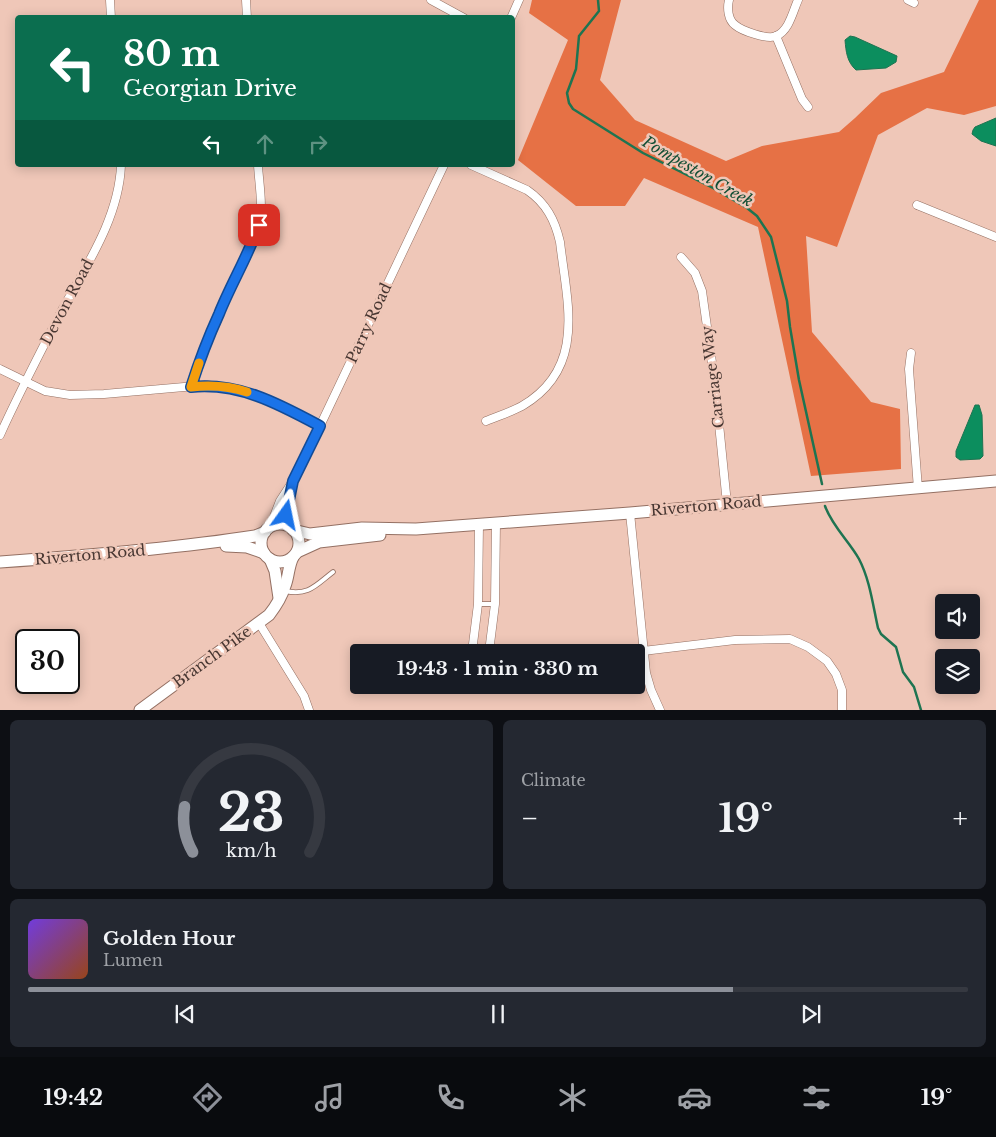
<!DOCTYPE html>
<html lang="en">
<head>
<meta charset="utf-8">
<style>
  :root { --surface:#171b24; --page:#242831; --text:#f1f3f6; --muted:#9ea1a6; --line:#363941; --accent:#8c9099 }
  body { margin:0; font-family:"Libre Baskerville",serif; background:var(--page); color:var(--text); height:100vh; display:flex; flex-direction:column; font-size:19px; white-space:nowrap }
  * { box-sizing:border-box; margin:0 }
  p { font-size:16px; color:var(--muted) }
  .icon { flex:none; width:28px; height:28px; fill:none; stroke:currentColor; stroke-width:2; stroke-linecap:round; stroke-linejoin:round }
  .map { position:relative; height:710px; overflow:hidden }
  .panel { display:flex; flex-direction:column; gap:10px; padding:10px; background:#0d0f14; flex:1 }
  .panel>* { flex:none }
  .banner { position:absolute; left:15px; top:15px; width:500px; height:152px; border-radius:5px; box-shadow:0 2px 12px #0003; background:#0b6e4f; color:#fff; overflow:hidden }
  .tools { position:absolute; left:935px; top:594px; display:grid; gap:10px }
  .tools a { display:grid; place-items:center; width:45px; height:45px; border-radius:5px; background:var(--surface); box-shadow:0 2px 12px #0003; font-size:25px }
  .speed { position:absolute; left:15px; top:629px; display:flex; gap:10px; font-size:25px; font-weight:700; text-align:center }
  .speed>* { display:grid; place-content:center; width:65px; height:65px; border-radius:50%; background:var(--surface); box-shadow:0 2px 12px #0003; line-height:1 }
  .speed .limit { border:2px solid #111; border-radius:8px; background:#fff; color:#111 }
  .pin { position:absolute; display:grid; place-items:center; width:42px; height:42px; color:#fff; margin:-21px; border-radius:10px; box-shadow:0 2px 8px #0006 }
  .me { position:absolute; width:55px; margin:-28px; rotate:12deg; stroke-linejoin:round; filter:drop-shadow(0 0 4px #0008) }
  .turn { display:flex; align-items:center; gap:18px; height:105px; padding:0 25px; font-size:22px }
  .turn .icon { width:65px; height:65px; stroke-width:2.5 }
  .turn b { display:block; font-size:35px; line-height:42px }
  .lanes { display:flex; align-items:center; height:48px; padding:0 25px; background:#0003; justify-content:center; gap:25px; direction:ltr }
  .lanes .off { opacity:.35 }
  .big { font-size:38px; font-weight:700; line-height:1.1 }
  .panel .card { flex:1; display:flex; flex-direction:column; justify-content:center; gap:8px; min-width:0; padding:0 18px; border-radius:8px; background:var(--page) }
  .panel .dial { align-items:center; gap:0 }
  .dial svg { height:130px; overflow:visible; fill:none; stroke:var(--line); stroke-width:7; stroke-linecap:round; text-anchor:middle }
  .dial text { fill:var(--text); stroke:none }
  .song { display:flex; align-items:center; gap:15px }
  .cover { width:60px; height:60px; border-radius:8px; background:linear-gradient(135deg,hsl(260 70% 55%),hsl(20 70% 35%)) }
  .played { height:5px; border-radius:2px; background:linear-gradient(90deg,var(--accent) 75%,var(--line) 75%) }
  .keys { display:flex; justify-content:space-around; direction:ltr }
  .heat { display:flex; justify-content:space-between; align-items:center; font-size:28px; direction:ltr }
  .panel .tiles { flex:1; display:grid; gap:10px; grid-template-columns:1fr 1fr }
  .card:last-child { grid-column:span 2 }
  .trip { position:absolute; left:350px; top:644px; width:295px; height:50px; border-radius:5px; background:var(--surface); box-shadow:0 2px 12px #0003; font-weight:700; line-height:50px; text-align:center }
  .tabs { display:flex; height:80px; justify-content:space-around; align-items:center; background:#090b0e; color:var(--muted) }
  .tabs .icon { width:35px; height:35px }
  .tabs .on { color:var(--accent) }
  .tabs b { font-size:22px; color:var(--text) }
  .map>svg:first-child { display:block }
  .forest { fill:#e67145 }
  .water { fill:#0c8e5e; stroke:#1e7451 }
  .lines { fill:none; stroke-linecap:round; stroke-linejoin:round }
  .stream { stroke:#1e7451; stroke-width:2.5 }
  .lane-casing { stroke:#947063; stroke-width:5.5 }
  .street-casing { stroke:#947063; stroke-width:9 }
  .secondary-casing { stroke:#947063; stroke-width:13 }
  .lane { stroke:#fff; stroke-width:4 }
  .street { stroke:#fff; stroke-width:8 }
  .secondary { stroke:#fff; stroke-width:11 }
  .route-casing { stroke:#114b97; stroke-width:12 }
  .route { stroke:#1a73e8; stroke-width:9 }
  .slow { stroke:#f59e0b; stroke-width:9 }
  .labels { text-anchor:middle; stroke-width:5; stroke-linejoin:round; paint-order:stroke }
  .street-label { font-size:15px; fill:#483732; stroke:#efc7b8 }
  .water-label { font-size:16px; font-style:italic; fill:#134f35; stroke:#efc7b8 }
</style>
</head>
<body>
<div class="map">
<svg width="996" height="710" viewBox="0 0 996 710">
  <rect width="100%" height="100%" fill="#efc7b8"/>
  <polygon class="forest" points="532,0 621,0 600,80 635,120 726,161 762,146 839,132 855,118 881,93 944,72 979,0 996,0 996,106 964,115 927,108 878,135 837,247 806,236 812,332 871,402 900,409 901,469 811,476 758,227 644,178 625,206 576,206 518,160 568,40 529,13"/>
  <g class="water">
    <path d="M 850,36 L 855,37 L 897,56 L 896,62 L 886,68 L 856,70 C 847,62 846,52 845,40 Z"/>
    <polygon points="996,118 996,146 981,141 972,134 973,130 975,127"/>
    <polygon points="975,405 979,405 982,415 983,456 980,459 960,460 956,457 956,451"/>
  </g>
  <g class="lines">
    <g class="stream">
      <polyline points="598,0 599,11 579,36 576,69 567,93 569,103 573,109 643,153 713,188 747,208 757,216 771,237 787,301 790,327 799,380 822,484"/>
      <path d="M 825,506 C 832,526 849,541 859,559 C 870,580 873,606 878,628 L 881,634 L 896,647 L 903,672 L 914,687 L 921,710"/>
    </g>
    <g class="lane-casing">
      <g id="lane">
        <path d="M 285,591 C 309,596 316,585 333,572"/>
        <polyline points="478,604 495,604"/>
      </g>
    </g>
    <g class="street-casing">
      <g id="street">
        <polyline points="110,0 111,18"/>
        <polyline points="246,0 247,18"/>
        <polyline points="431,0 464,18"/>
        <path d="M 729,0 C 727,8 728,20 735,25 C 742,31 768,40 776,36 C 789,31 793,11 798,0"/>
        <polyline points="908,0 914,3"/>
        <polyline points="511,18 519,0"/>
        <polyline points="776,36 802,99 808,107"/>
        <path d="M 471,165 L 527,190 C 546,203 555,220 560,242 C 567,303 587,368 522,406 C 511,412 498,416 486,421"/>
        <polyline points="917,205 996,237"/>
        <polyline points="681,257 695,273 702,291 715,384 727,504"/>
        <polyline points="911,353 909,369 918,489"/>
        <polyline points="0,369 45,391 70,395 104,394 207,385 237,389 266,399 320,426"/>
        <path d="M 191,387 C 201,356 213,326 227,297 C 237,274 252,251 258,227 C 264,208 259,184 258,165"/>
        <path d="M 0,435 C 19,393 40,353 61,312 C 86,266 119,218 121,165"/>
        <polyline points="630,513 646,673 651,690 660,710"/>
        <polyline points="289,527 286,515 292,488"/>
        <polyline points="269,529 280,501 293,481 320,426 444,165"/>
        <polyline points="259,623 304,696 309,710"/>
        <polyline points="643,651 735,640 790,639 808,647 827,661 836,674 842,690 842,710"/>
        <polyline points="472,652 478,604 479,524"/>
        <polyline points="489,652 495,604 496,522"/>
      </g>
    </g>
    <g class="secondary-casing">
      <g id="secondary">
        <circle cx="280" cy="543" r="19"/>
        <polyline points="293,530 310,534 362,528 416,529 630,513 996,481"/>
        <polyline points="226,546 247,547 264,553"/>
        <polyline points="297,552 319,542 380,535"/>
        <polyline points="270,559 275,571 279,598"/>
        <path d="M 0,562 C 85,556 171,549 255,536 L 265,532"/>
        <path d="M 140,710 L 269,615 C 276,606 282,596 285,586 C 289,576 288,567 293,557"/>
      </g>
    </g>
    <use href="#lane" class="lane"/>
    <use href="#street" class="street"/>
    <use href="#secondary" class="secondary"/>
  </g>
  <g class="lines">
    <g class="route-casing">
      <path id="route" d="M 259,225 C 248,256 231,284 219,314 C 208,338 199,362 191,387 C 239,382 279,404 320,426 L 293,481 L 286,515"/>
    </g>
    <use href="#route" class="route"/>
    <path class="slow" d="M 199,363 L 191,387 C 210,385 229,386 247,392"/>
  </g>
  <g class="labels">
    <g class="street-label">
      <text transform="translate(67 302) rotate(-62)" y="5">Devon Road</text>
      <text transform="translate(369 323) rotate(-65)" y="5">Parry Road</text>
      <text transform="translate(713 377) rotate(-97)" y="5">Carriage Way</text>
      <text transform="translate(706 506) rotate(-5)" y="5">Riverton Road</text>
      <text transform="translate(90 555) rotate(-5)" y="5">Riverton Road</text>
      <text transform="translate(212 657) rotate(-36)" y="5">Branch Pike</text>
    </g>
    <g class="water-label">
      <text transform="translate(698 171) rotate(30)" y="6">Pompeston Creek</text>
    </g>
  </g>
</svg>
<div class="tools">
<a><svg class="icon" aria-label="sound" viewBox="0 0 24 24"><path d="M4 9h4l5-4v14l-5-4H4zM17 9q2 3 0 6"/></svg></a>
<a><svg class="icon" aria-label="layers" viewBox="0 0 24 24"><path d="M12 4l9 5-9 5-9-5zM3 14l9 5 9-5"/></svg></a>
</div>
<div class="speed"><div class="limit">30</div></div>
<div class="pin" style="left:259px;top:225px;background:#d93025"><svg class="icon" aria-label="arrive" viewBox="0 0 24 24"><path d="M6 21V4h12l-3 4 3 4H6"/></svg></div>
<svg class="me" style="left:286px;top:515px" viewBox="-20 -20 40 40"><path d="M0-17L14 15 0 8-14 15z" fill="#1a73e8" stroke="#fff" stroke-width="4"/></svg>
<div class="trip">19:43 · 1 min · 330 m</div>
<div class="banner">
<div class="turn"><svg class="icon" aria-label="left" viewBox="0 0 24 24"><path d="M17 20v-9H6M10 6l-5 5 5 5"/></svg><div><b>80 m</b>Georgian Drive</div></div>
<div class="lanes"><svg class="icon" aria-label="left" viewBox="0 0 24 24"><path d="M17 20v-9H6M10 6l-5 5 5 5"/></svg><svg class="icon off" aria-label="ahead" viewBox="0 0 24 24"><path d="M12 20V5M6 11l6-6 6 6"/></svg><svg class="icon off" aria-label="right" viewBox="0 0 24 24"><path d="M7 20v-9h11M14 6l5 5-5 5"/></svg></div>
</div>
</div>
<section class="panel">
<div class="tiles">
<div class="card dial"><svg viewBox="0 0 100 80">
<path d="M14 69A42 42 0 1 1 86 69"/>
<path d="M14 69A42 42 0 0 1 9 41" stroke="#8c9099"/>
<text x="50" y="56" font-size="32" font-weight="700">23</text>
<text x="50" y="72" font-size="11">km/h</text>
</svg></div>
<div class="card"><p>Climate</p>
<div class="heat"><a>−</a><b class="big">19°</b><a>+</a></div>
</div>
<div class="card">
<div class="song"><i class="cover"></i><div><b>Golden Hour</b><p>Lumen</p></div></div>
<div class="played"></div>
<div class="keys"><svg class="icon" aria-label="previous" viewBox="0 0 24 24"><path d="M18 5L8 12l10 7zM5 5v14"/></svg><svg class="icon" aria-label="pause" viewBox="0 0 24 24"><path d="M8 5v14M16 5v14"/></svg><svg class="icon" aria-label="next" viewBox="0 0 24 24"><path d="M6 5l10 7-10 7zM19 5v14"/></svg></div>
</div>
</div>
</section>
<nav class="tabs">
<b>19:42</b>
<svg class="icon on" aria-label="directions" viewBox="0 0 24 24"><path d="M12 3l9 9-9 9-9-9zM9 14v-3h6M13 9l2 2-2 2"/></svg>
<svg class="icon" aria-label="music" viewBox="0 0 24 24"><path d="M9 18V5l10-2v13"/><circle cx="6" cy="18" r="3"/><circle cx="16" cy="16" r="3"/></svg>
<svg class="icon" aria-label="phone" viewBox="0 0 24 24"><path d="M5 4h4l2 5-3 2q2 4 5 5l2-3 5 2v4C11 20 4 13 5 4z"/></svg>
<svg class="icon" aria-label="climate" viewBox="0 0 24 24"><path d="M12 3v18M4 7l16 10M4 17L20 7"/></svg>
<svg class="icon" aria-label="car" viewBox="0 0 24 24"><path d="M5 17H2v-5l4-1 3-4h7l3 4 3 1v5h-3M9 17h6M6 11h13"/><circle cx="7" cy="17" r="2"/><circle cx="17" cy="17" r="2"/></svg>
<svg class="icon" aria-label="filters" viewBox="0 0 24 24"><path d="M4 7h16M4 17h16"/><circle cx="9" cy="7" r="2"/><circle cx="15" cy="17" r="2"/></svg>
<b>19°</b>
</nav>
</body>
</html>
